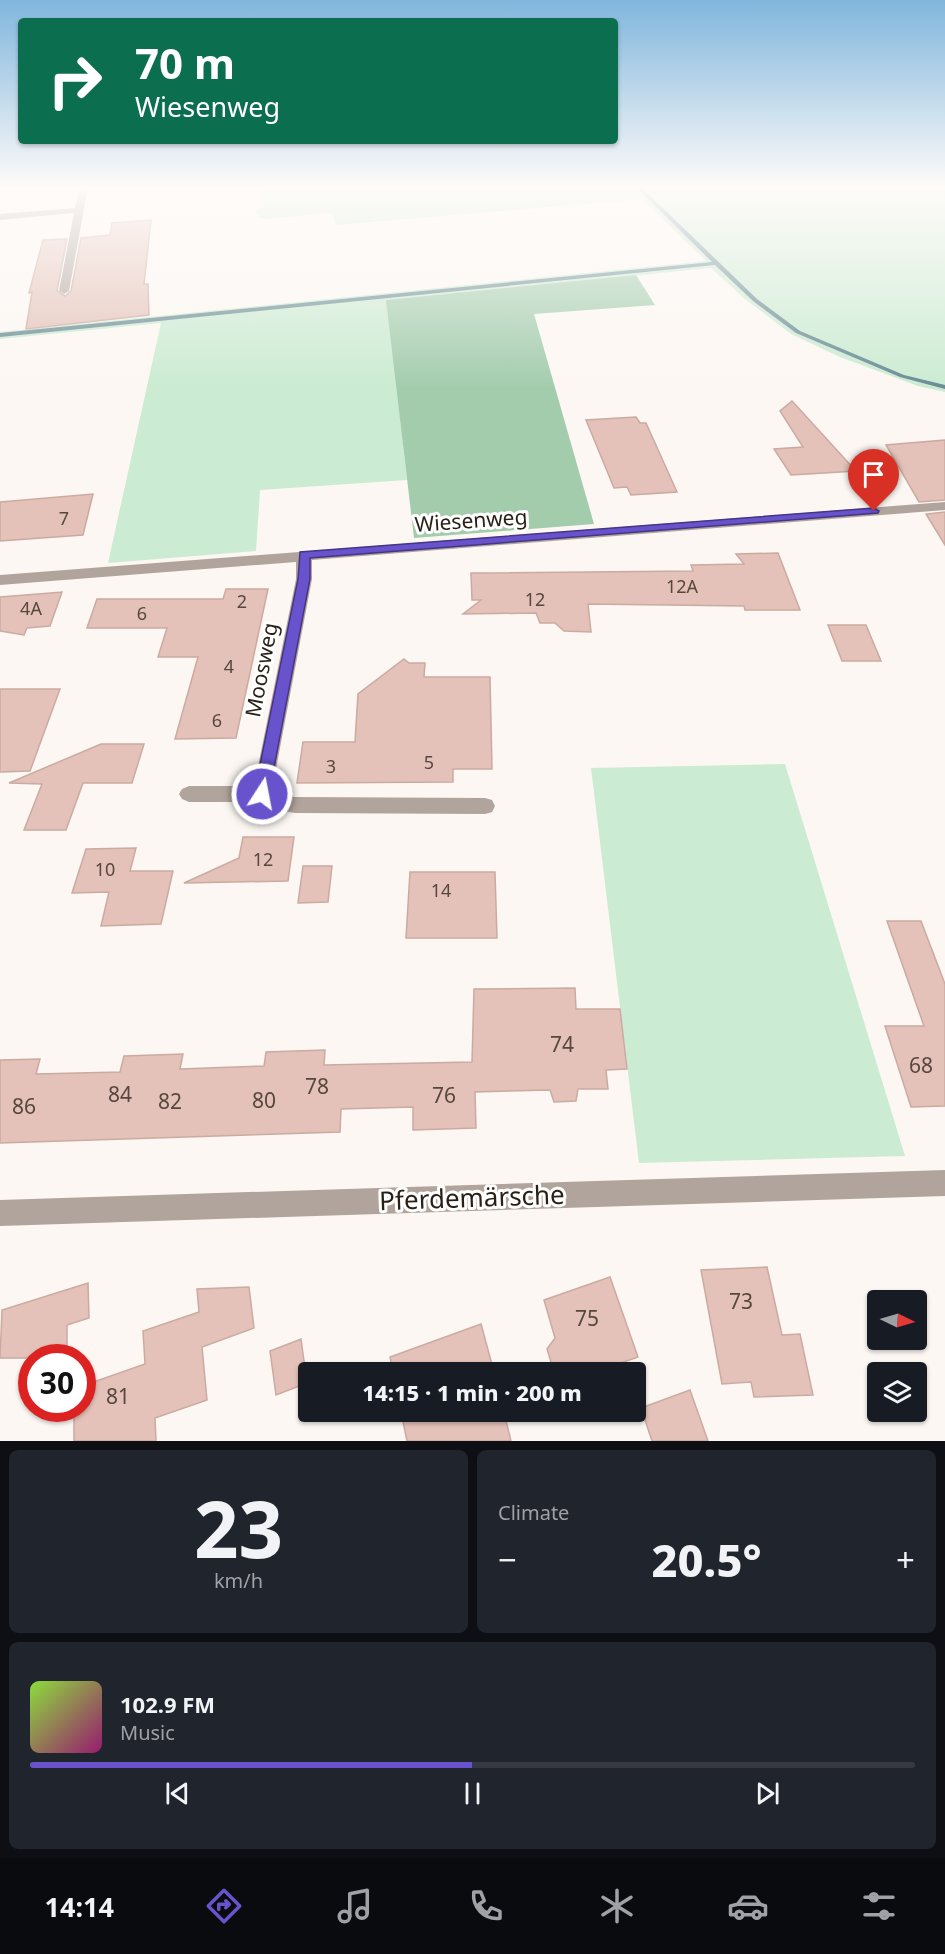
<!DOCTYPE html>
<html lang="en">
<head>
<meta charset="utf-8">
<style>
  :root { --surface:#171b24; --page:#20242c; --text:#f1f3f6; --muted:#9ea1a6; --line:#363941; --accent:#6853cd }
  body { margin:0; font-family:"Noto Sans",sans-serif; background:var(--page); color:var(--text); height:100vh; display:flex; flex-direction:column; font-size:22px; white-space:nowrap }
  * { box-sizing:border-box; margin:0 }
  p { font-size:20px; color:var(--muted) }
  .icon { flex:none; width:33px; height:33px; fill:none; stroke:currentColor; stroke-width:2; stroke-linecap:round; stroke-linejoin:round }
  .map { position:relative; height:1441px; overflow:hidden }
  .details { display:flex; flex-direction:column; gap:9px; padding:9px; background:#0d0f14; flex:1 }
  .details>* { flex:none }
  .hud { position:absolute; left:18px; top:18px; width:600px; height:126px; border-radius:6px; box-shadow:0 2px 4px #0004; background:#0b6e4f; color:#fff; overflow:hidden }
  .needle { width:39px; rotate:95deg }
  .buttons { position:absolute; left:867px; top:1290px; display:grid; gap:12px }
  .buttons a { display:grid; place-items:center; width:60px; height:60px; border-radius:6px; background:var(--surface); box-shadow:0 2px 4px #0004; font-size:30px }
  .speed { position:absolute; left:18px; top:1344px; display:flex; gap:12px; font-size:30px; font-weight:700; text-align:center }
  .speed>* { display:grid; place-content:center; width:78px; height:78px; border-radius:50%; background:var(--surface); box-shadow:0 2px 4px #0004; line-height:1 }
  .speed .limit { border:9px solid #d22; background:#fff; color:#111 }
  .pin { position:absolute; display:grid; place-items:center; width:51px; height:51px; color:#fff; margin:-62px -26px; border-radius:50% 50% 50% 0; rotate:-45deg; box-shadow:0 0 6px #0007 }
  .pin .icon { rotate:45deg }
  .me { position:absolute; width:66px; margin:-33px; rotate:11deg; stroke-linejoin:round; filter:drop-shadow(0 0 4px #0008) }
  .turn { display:flex; align-items:center; gap:21px; height:126px; padding:0 18px; font-size:27px }
  .turn .icon { width:78px; height:78px; stroke-width:2.5 }
  .turn b { display:block; font-size:42px; line-height:51px }
  .big { font-size:45px; font-weight:800; line-height:1.1 }
  .details .tile { flex:1; display:flex; flex-direction:column; justify-content:center; gap:9px; min-width:0; padding:0 21px; border-radius:9px; background:var(--page) }
  .details .dial { align-items:center; gap:0 }
  .dial b { font-size:78px; line-height:1 }
  .song { display:flex; align-items:center; gap:18px }
  .cover { width:72px; height:72px; border-radius:9px; background:linear-gradient(135deg,hsl(90 70% 55%),hsl(320 70% 35%)) }
  .played { height:6px; border-radius:3px; background:linear-gradient(90deg,var(--accent) 50%,var(--line) 50%) }
  .keys { display:flex; justify-content:space-around; direction:ltr }
  .heat { display:flex; justify-content:space-between; align-items:center; font-size:33px; direction:ltr }
  .details .tiles { flex:1; display:grid; gap:9px; grid-template-columns:1fr 1fr }
  .tile:last-child { grid-column:span 2 }
  .trip { position:absolute; left:298px; top:1362px; width:348px; height:60px; border-radius:6px; background:var(--surface); box-shadow:0 2px 4px #0004; font-weight:800; line-height:60px; text-align:center }
  .dock { display:flex; height:96px; justify-content:space-around; align-items:center; background:#090b0e; color:var(--muted) }
  .dock .icon { width:42px; height:42px }
  .dock .current { color:var(--accent) }
  .dock b { font-size:27px; color:var(--text) }
  .map>svg:first-child { display:block }
  .green { fill:#cbebd2 }
  .forest { fill:#a3ccad }
  .lines { fill:none; stroke-linecap:round; stroke-linejoin:round }
  .stream { fill:#698c95; fill-rule:evenodd }
  .building { fill:#e4c2b9; stroke:#cbaaa1; stroke-width:1.5 }
  .minor { fill:#b1a49c; fill-rule:evenodd }
  .route { fill:#6853cd; stroke:#443685; stroke-width:1.5 }
  .labels { text-anchor:middle; stroke-width:6; stroke-linejoin:round; paint-order:stroke }
  .number-label { font-size:18px; fill:#57483f }
  .street-label { font-size:21px; fill:#281f16; stroke:#fff }
  .near-number-label { font-size:21px; fill:#57483f }
  .near-street-label { font-size:26px; fill:#281f16; stroke:#fff }
</style>
</head>
<body>
<div class="map">
<svg width="945" height="1441" viewBox="0 0 945 1441">
  <rect width="100%" height="100%" fill="#fcf7f2"/>
  <g class="green">
    <polygon points="294,187 945,187 945,392 918,386 840,357 791,334 745,299 711,268 387,300 407,480 260,490 256,551 108,563 161,323 0,339 0,332 706,261 642,199 336,225 332,213 266,219 258,217 256,210 262,207 260,190"/>
    <polygon points="785,764 905,1156 639,1163 591,768"/>
  </g>
  <polygon class="forest" points="636,275 655,305 534,314 594,524 414,538 386,300"/>
  <g class="lines">
    <polygon class="stream" points="636,187 641,187 757,299 800,331 904,375 945,385 945,389 900,377 796,333 753,301 715,265 0,337 0,333 712,262"/>
  </g>
  <g class="building">
    <polygon points="151,220 144,284 148,284 149,315 26,329 32,292 29,293 43,240 67,239 57,291 65,296 71,291 81,238 110,235 112,223"/>
    <polygon points="792,401 856,471 791,475 774,449 803,447 780,411"/>
    <polygon points="636,417 640,423 646,423 677,492 631,495 627,487 614,488 586,420"/>
    <polygon points="945,440 945,500 919,502 886,445"/>
    <polygon points="93,494 83,535 0,541 0,502"/>
    <polygon points="945,512 945,545 926,514"/>
    <polygon points="778,553 800,610 745,610 744,606 588,604 591,632 564,631 555,623 540,623 536,613 463,614 481,600 472,600 471,573 693,571 691,565 744,564 736,554"/>
    <polygon points="226,589 268,589 236,738 175,739 198,657 158,657 167,628 87,628 97,599 223,599"/>
    <polygon points="62,592 50,626 27,628 24,635 0,631 0,597"/>
    <polygon points="828,625 866,625 881,661 842,661"/>
    <polygon points="404,659 409,663 425,663 424,677 490,677 492,769 453,769 453,782 297,783 303,742 355,742 358,694"/>
    <polygon points="0,689 60,689 30,771 0,772"/>
    <polygon points="101,744 144,744 132,783 83,783 66,830 24,830 42,784 9,783"/>
    <polygon points="243,837 294,837 288,881 184,883 239,858"/>
    <polygon points="136,848 130,871 173,871 161,924 101,926 109,892 72,893 86,849"/>
    <polygon points="303,866 332,866 328,902 298,903"/>
    <polygon points="410,872 495,872 497,938 406,938"/>
    <polygon points="887,921 921,921 945,984 945,1106 911,1107 885,1026 924,1026"/>
    <polygon points="575,988 576,1009 620,1009 627,1069 606,1070 608,1089 578,1089 576,1101 554,1102 550,1090 475,1092 476,1128 413,1130 413,1107 341,1109 340,1132 0,1143 0,1060 40,1059 36,1074 120,1072 124,1056 183,1054 180,1069 264,1066 266,1052 325,1050 324,1065 472,1062 474,989"/>
    <polygon points="767,1267 782,1335 800,1334 813,1395 754,1397 751,1382 722,1384 701,1270"/>
    <polygon points="610,1277 638,1357 595,1372 554,1372 547,1349 555,1338 544,1300"/>
    <polygon points="88,1283 89,1318 67,1325 67,1358 0,1358 2,1310"/>
    <polygon points="249,1287 254,1328 202,1347 207,1400 155,1418 156,1441 74,1441 74,1408 82,1408 82,1386 145,1364 143,1331 199,1312 197,1289"/>
    <polygon points="481,1324 494,1372 393,1372 390,1357"/>
    <polygon points="301,1339 307,1383 276,1395 270,1351"/>
    <polygon points="690,1390 708,1441 652,1441 641,1408"/>
    <polygon points="401,1412 504,1412 511,1441 407,1441"/>
  </g>
  <g class="lines">
    <g class="minor">
      <polygon points="80,187 88,187 69,291 64,294 59,291 74,213 0,220 0,214 75,208"/>
      <polygon points="945,502 945,510 312,560 312,579 272,790 281,795 295,797 485,798 492,800 495,806 492,812 485,814 295,813 277,810 259,802 189,802 182,799 179,794 182,789 189,786 254,786 296,579 296,562 0,585 0,575"/>
      <polygon points="945,1170 945,1196 0,1226 0,1200"/>
    </g>
  </g>
  <linearGradient id="sky" x2="0" y2="1"><stop stop-color="#80b6dd"/><stop offset="0.48" stop-color="#fefbf9"/><stop offset="1" stop-color="#fefbf9" stop-opacity="0"/></linearGradient>
  <rect width="945" height="389" fill="url(#sky)"/>
  <polygon class="route" points="874,508 879,511 878,513 310,558 310,579 269,794 267,798 257,798 254,794 298,579 300,552"/>
  <g class="labels">
    <g class="number-label">
      <text x="64" y="525">7</text>
      <text x="682" y="593">12A</text>
      <text x="535" y="606">12</text>
      <text x="242" y="608">2</text>
      <text x="31" y="615">4A</text>
      <text x="142" y="620">6</text>
      <text x="229" y="673">4</text>
      <text x="217" y="727">6</text>
      <text x="429" y="769">5</text>
      <text x="331" y="773">3</text>
      <text x="263" y="866">12</text>
      <text x="105" y="876">10</text>
      <text x="441" y="897">14</text>
    </g>
    <g class="street-label">
      <text transform="translate(471 521) rotate(-4)" y="7">Wiesenweg</text>
      <text transform="translate(262 670) rotate(-79)" y="7">Moosweg</text>
    </g>
    <g class="near-number-label">
      <text x="562" y="1052">74</text>
      <text x="921" y="1073">68</text>
      <text x="317" y="1094">78</text>
      <text x="120" y="1102">84</text>
      <text x="444" y="1103">76</text>
      <text x="264" y="1108">80</text>
      <text x="170" y="1109">82</text>
      <text x="24" y="1114">86</text>
      <text x="741" y="1309">73</text>
      <text x="587" y="1326">75</text>
      <text x="118" y="1404">81</text>
    </g>
    <g class="near-street-label">
      <text transform="translate(472 1198) rotate(-2)" y="9">Pferdemärsche</text>
    </g>
  </g>
</svg>
<div class="buttons">
<a><svg class="needle" viewBox="-14 -14 28 28"><path d="M0-13l5 13h-10z" fill="#e53935"/><path d="M0 13l5-13h-10z" fill="#9ea1a6"/></svg></a>
<a><svg class="icon" aria-label="layers" viewBox="0 0 24 24"><path d="M12 4l9 5-9 5-9-5zM3 14l9 5 9-5"/></svg></a>
</div>
<div class="speed"><div class="limit">30</div></div>
<div class="pin" style="left:874px;top:511px;background:#d93025"><svg class="icon" aria-label="arrive" viewBox="0 0 24 24"><path d="M6 21V4h12l-3 4 3 4H6"/></svg></div>
<svg class="me" style="left:262px;top:794px" viewBox="-20 -20 40 40"><circle r="17" fill="#6853cd" stroke="#fff" stroke-width="3"/><path d="M0-11L8 9 0 5-8 9z" fill="#fff"/></svg>
<div class="trip">14:15 · 1 min · 200 m</div>
<div class="hud">
<div class="turn"><svg class="icon" aria-label="right" viewBox="0 0 24 24"><path d="M7 20v-9h11M14 6l5 5-5 5"/></svg><div><b>70 m</b>Wiesenweg</div></div>
</div>
</div>
<section class="details">
<div class="tiles">
<div class="tile dial"><b>23</b><p>km/h</p></div>
<div class="tile"><p>Climate</p>
<div class="heat"><a>−</a><b class="big">20.5°</b><a>+</a></div>
</div>
<div class="tile">
<div class="song"><i class="cover"></i><div><b>102.9 FM</b><p>Music</p></div></div>
<div class="played"></div>
<div class="keys"><svg class="icon" aria-label="previous" viewBox="0 0 24 24"><path d="M18 5L8 12l10 7zM5 5v14"/></svg><svg class="icon" aria-label="pause" viewBox="0 0 24 24"><path d="M8 5v14M16 5v14"/></svg><svg class="icon" aria-label="next" viewBox="0 0 24 24"><path d="M6 5l10 7-10 7zM19 5v14"/></svg></div>
</div>
</div>
</section>
<nav class="dock">
<b>14:14</b>
<svg class="icon current" aria-label="directions" viewBox="0 0 24 24"><path d="M12 3l9 9-9 9-9-9zM9 14v-3h6M13 9l2 2-2 2"/></svg>
<svg class="icon" aria-label="music" viewBox="0 0 24 24"><path d="M9 18V5l10-2v13"/><circle cx="6" cy="18" r="3"/><circle cx="16" cy="16" r="3"/></svg>
<svg class="icon" aria-label="phone" viewBox="0 0 24 24"><path d="M5 4h4l2 5-3 2q2 4 5 5l2-3 5 2v4C11 20 4 13 5 4z"/></svg>
<svg class="icon" aria-label="climate" viewBox="0 0 24 24"><path d="M12 3v18M4 7l16 10M4 17L20 7"/></svg>
<svg class="icon" aria-label="car" viewBox="0 0 24 24"><path d="M5 17H2v-5l4-1 3-4h7l3 4 3 1v5h-3M9 17h6M6 11h13"/><circle cx="7" cy="17" r="2"/><circle cx="17" cy="17" r="2"/></svg>
<svg class="icon" aria-label="filters" viewBox="0 0 24 24"><path d="M4 7h16M4 17h16"/><circle cx="9" cy="7" r="2"/><circle cx="15" cy="17" r="2"/></svg>
</nav>
</body>
</html>
